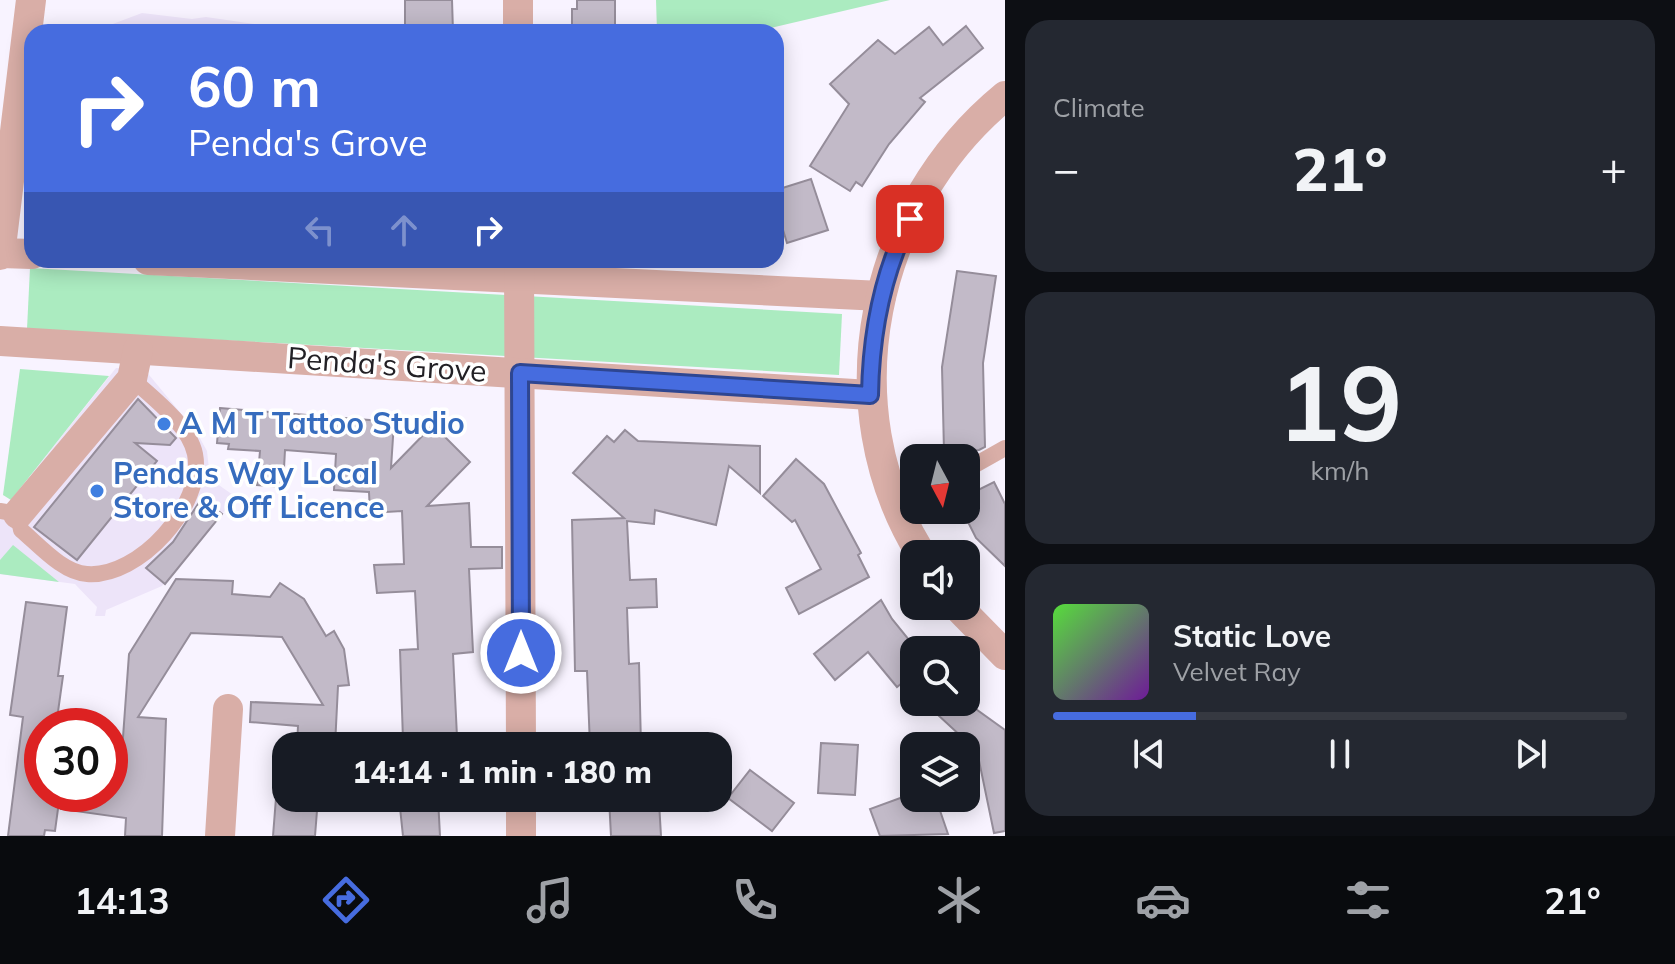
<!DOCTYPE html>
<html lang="en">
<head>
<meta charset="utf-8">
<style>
  :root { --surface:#171b24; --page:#242831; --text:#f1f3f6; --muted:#9ea1a6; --line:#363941; --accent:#466cdf }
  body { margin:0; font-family:Mulish,sans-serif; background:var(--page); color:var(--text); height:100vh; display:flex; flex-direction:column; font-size:30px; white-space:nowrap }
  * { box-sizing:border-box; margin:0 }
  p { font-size:26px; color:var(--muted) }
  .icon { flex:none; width:44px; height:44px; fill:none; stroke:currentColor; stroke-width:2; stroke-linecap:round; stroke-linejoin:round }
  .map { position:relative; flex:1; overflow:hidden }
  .side { display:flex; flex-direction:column; gap:20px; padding:20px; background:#0d0f14; width:670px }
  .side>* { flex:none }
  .guide { position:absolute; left:24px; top:24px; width:760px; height:244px; border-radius:24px; box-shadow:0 4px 20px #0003; background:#466cdf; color:#fff; overflow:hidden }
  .needle { width:52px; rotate:173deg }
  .fabs { position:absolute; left:900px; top:444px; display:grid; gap:16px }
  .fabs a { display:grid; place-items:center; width:80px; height:80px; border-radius:16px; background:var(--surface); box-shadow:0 4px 20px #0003; font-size:40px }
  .speed { position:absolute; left:24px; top:708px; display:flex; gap:16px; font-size:40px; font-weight:700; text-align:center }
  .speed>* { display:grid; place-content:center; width:104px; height:104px; border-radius:50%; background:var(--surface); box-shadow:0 4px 20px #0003; line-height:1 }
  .speed .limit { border:12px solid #d22; background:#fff; color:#111 }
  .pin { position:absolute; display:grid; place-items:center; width:68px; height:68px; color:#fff; margin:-34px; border-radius:16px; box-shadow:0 4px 12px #0006 }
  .me { position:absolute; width:88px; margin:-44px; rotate:0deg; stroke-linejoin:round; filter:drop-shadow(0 0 6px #0008) }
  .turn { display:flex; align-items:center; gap:28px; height:168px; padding:0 32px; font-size:36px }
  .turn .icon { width:104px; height:104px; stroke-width:2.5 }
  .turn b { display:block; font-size:56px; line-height:68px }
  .lanes { display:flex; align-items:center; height:76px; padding:0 32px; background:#0003; justify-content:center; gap:40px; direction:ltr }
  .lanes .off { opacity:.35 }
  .big { font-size:60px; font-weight:800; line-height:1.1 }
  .side .widget { flex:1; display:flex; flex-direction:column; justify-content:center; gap:12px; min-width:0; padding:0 28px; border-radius:24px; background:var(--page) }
  .side .dial { align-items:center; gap:0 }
  .dial b { font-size:104px; line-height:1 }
  .song { display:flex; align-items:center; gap:24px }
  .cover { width:96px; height:96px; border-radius:12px; background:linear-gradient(135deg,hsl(110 70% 55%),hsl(280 70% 35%)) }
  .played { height:8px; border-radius:4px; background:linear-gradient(90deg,var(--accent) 25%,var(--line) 25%) }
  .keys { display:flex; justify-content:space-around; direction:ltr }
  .heat { display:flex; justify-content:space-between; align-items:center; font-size:44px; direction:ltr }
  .trip { position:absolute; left:272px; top:732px; width:460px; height:80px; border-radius:24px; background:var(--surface); box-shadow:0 4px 20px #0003; font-weight:800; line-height:80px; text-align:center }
  .tabs { display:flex; height:128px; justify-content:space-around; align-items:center; background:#090b0e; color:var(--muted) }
  .tabs .icon { width:56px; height:56px }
  .tabs .current { color:var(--accent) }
  .tabs b { font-size:36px; color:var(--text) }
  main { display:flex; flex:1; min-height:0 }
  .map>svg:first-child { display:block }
  .built { fill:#ede4f9 }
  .green { fill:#abebc0 }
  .building { fill:#c2bac8; stroke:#958d9a; stroke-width:2 }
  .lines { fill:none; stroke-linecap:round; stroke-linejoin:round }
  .service { stroke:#d9aea7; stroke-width:16 }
  .minor { stroke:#d9aea7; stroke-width:30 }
  .route-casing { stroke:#2e4691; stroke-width:20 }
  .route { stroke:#466cdf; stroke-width:14 }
  .shop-dot { fill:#3f7fe0; stroke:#fff; stroke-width:3 }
  .labels { text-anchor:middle; stroke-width:7; stroke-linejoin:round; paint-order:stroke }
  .street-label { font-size:30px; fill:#222025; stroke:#fff }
  .shop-label { font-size:30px; font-weight:bold; fill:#366cbe; stroke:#fff; text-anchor:start }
</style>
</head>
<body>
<main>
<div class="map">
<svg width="1005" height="836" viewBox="0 0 1005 836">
  <rect width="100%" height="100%" fill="#f8f3ff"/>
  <g class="built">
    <polygon points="142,13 192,19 206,17 308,32 102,32 110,25"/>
    <polygon points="116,368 145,370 197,433 207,451 210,479 236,497 162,586 106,610 105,616 95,616 97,607 75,584 0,574 0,514"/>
  </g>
  <g class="green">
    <polygon points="656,0 890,0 754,32 657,32"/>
    <polygon points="30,268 842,314 839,375 27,329"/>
    <polygon points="20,369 109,376 11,500 3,495"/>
    <polygon points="13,545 59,582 0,574 0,560"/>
  </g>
  <g class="building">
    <polygon points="405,0 452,0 453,32 405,32"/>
    <polygon points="577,0 615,0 615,31 572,32 572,9 577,9"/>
    <polygon points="966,26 983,48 920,98 925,102 889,144 862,186 856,182 850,191 810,166 849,104 830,84 878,40 895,54 929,27 943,45"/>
    <polygon points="811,179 828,230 787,243 776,207 776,190"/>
    <polygon points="957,271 996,276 983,363 985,447 979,450 944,451 942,367"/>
    <polygon points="138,399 176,438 170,445 135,443 157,461 77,560 34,527"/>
    <polygon points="220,408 394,422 391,468 433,425 470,462 427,506 469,503 471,547 502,547 502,568 469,569 473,652 453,654 457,737 403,740 400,650 418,649 415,591 377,593 374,565 404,564 402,511 370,513 369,492 334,490 336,454 285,450 283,487 257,485 260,451 228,449 229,444 217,443"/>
    <polygon points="625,430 638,441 760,446 760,493 729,466 716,525 655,510 654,524 627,521 630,580 656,579 657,607 627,608 629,664 639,663 641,746 590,746 587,671 575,671 572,520 624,518 573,473 607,436 614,442"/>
    <polygon points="796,459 824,484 861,553 858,555 869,577 799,614 786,588 821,569 795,520 792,522 763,496"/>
    <polygon points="994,482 1005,504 1005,566 976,538 962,510 973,510 966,496"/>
    <polygon points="202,498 222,514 165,584 146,568 173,542"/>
    <polygon points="176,579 233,581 232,594 270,597 280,583 304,599 326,636 334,631 344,649 349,685 338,686 335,746 297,746 298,726 250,722 251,702 323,705 282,637 191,633 138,717 166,719 162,836 125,836 126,818 61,809 62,794 110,794 110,778 120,779 129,654"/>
    <polygon points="881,600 892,619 914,646 914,694 902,683 897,687 868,652 835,680 814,654"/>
    <polygon points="26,602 67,607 58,676 63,676 56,726 42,726 42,794 60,794 55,831 45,830 44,836 8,836 23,717 10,715"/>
    <polygon points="924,702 960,702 966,709 966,702 1005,730 1005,831 994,833 977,751"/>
    <polygon points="821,743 858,745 855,795 818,793"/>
    <polygon points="750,770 794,803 772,831 728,798"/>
    <polygon points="914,793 914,806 936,799 948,834 880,836 870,809"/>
    <polygon points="276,798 318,798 315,836 273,836"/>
    <polygon points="399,798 438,798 440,836 403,836"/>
    <polygon points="609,798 646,798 646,803 659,802 661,836 611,836"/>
  </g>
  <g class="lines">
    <g class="service">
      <polyline points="132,32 145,32"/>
      <polyline points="966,470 1005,448"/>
      <path d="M 0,511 L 18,514 L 21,530 C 39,545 63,573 87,574 C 139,578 205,505 195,454 C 189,425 153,398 132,379"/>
    </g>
    <g class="minor">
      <polyline points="518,0 518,32"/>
      <polyline points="0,253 32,254"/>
      <polyline points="0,255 31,0"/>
      <polyline points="148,260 881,296"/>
      <polyline points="519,260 521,746"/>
      <polyline points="0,341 870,395"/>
      <polyline points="18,514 132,379 138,350"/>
      <path d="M 921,554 C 829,405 871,206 1005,96"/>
      <polyline points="957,606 1005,655"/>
      <polyline points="521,798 521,836"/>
      <polyline points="220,836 228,709"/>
    </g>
  </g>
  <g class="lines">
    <g class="route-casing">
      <path id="route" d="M 521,653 L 520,373 L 870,395 C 871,333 882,274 910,219"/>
    </g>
    <use href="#route" class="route"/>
  </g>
  <g class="shop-dot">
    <circle cx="164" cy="424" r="8"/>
    <circle cx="97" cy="491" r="8"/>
  </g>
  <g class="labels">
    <g class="street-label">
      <text transform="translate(387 365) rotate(4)" y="10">Penda's Grove</text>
    </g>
    <g class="shop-label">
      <text x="180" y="434">A M T Tattoo Studio</text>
      <text x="113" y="484">Pendas Way Local<tspan x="113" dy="34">Store &amp; Off Licence</tspan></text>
    </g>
  </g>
</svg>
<div class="fabs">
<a><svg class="needle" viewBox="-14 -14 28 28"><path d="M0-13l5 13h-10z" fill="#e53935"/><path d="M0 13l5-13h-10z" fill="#9ea1a6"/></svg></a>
<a><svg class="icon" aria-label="sound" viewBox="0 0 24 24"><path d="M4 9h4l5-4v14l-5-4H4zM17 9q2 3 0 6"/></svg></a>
<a><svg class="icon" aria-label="search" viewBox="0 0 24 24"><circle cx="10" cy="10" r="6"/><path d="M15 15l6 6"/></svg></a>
<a><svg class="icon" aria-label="layers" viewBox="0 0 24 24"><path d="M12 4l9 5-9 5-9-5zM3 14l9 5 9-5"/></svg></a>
</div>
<div class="speed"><div class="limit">30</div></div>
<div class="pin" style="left:910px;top:219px;background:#d93025"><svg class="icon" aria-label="arrive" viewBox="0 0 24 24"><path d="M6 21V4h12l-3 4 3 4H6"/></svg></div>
<svg class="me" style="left:521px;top:653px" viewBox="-20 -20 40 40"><circle r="17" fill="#466cdf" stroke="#fff" stroke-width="3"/><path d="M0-11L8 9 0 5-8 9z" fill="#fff"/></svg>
<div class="trip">14:14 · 1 min · 180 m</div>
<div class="guide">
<div class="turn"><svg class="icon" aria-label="right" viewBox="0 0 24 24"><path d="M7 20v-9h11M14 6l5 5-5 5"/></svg><div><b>60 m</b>Penda's Grove</div></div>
<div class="lanes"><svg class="icon off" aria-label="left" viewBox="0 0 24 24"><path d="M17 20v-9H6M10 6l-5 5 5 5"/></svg><svg class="icon off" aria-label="ahead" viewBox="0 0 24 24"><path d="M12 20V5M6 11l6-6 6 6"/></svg><svg class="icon" aria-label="right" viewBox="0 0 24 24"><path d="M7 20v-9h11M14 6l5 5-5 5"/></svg></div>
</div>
</div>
<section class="side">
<div class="widget"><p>Climate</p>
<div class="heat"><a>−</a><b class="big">21°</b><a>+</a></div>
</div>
<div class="widget dial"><b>19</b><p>km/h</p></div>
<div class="widget">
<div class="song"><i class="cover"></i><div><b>Static Love</b><p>Velvet Ray</p></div></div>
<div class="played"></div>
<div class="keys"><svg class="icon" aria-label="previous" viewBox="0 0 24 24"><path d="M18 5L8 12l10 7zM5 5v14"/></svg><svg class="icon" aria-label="pause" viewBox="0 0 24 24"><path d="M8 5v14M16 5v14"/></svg><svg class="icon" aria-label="next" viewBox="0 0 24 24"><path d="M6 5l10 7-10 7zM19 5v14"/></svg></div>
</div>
</section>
</main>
<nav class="tabs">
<b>14:13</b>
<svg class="icon current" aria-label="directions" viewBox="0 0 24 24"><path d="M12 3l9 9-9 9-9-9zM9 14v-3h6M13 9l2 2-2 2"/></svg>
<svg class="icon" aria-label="music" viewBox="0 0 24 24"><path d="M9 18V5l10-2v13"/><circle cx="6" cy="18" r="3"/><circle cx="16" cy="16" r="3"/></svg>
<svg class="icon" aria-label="phone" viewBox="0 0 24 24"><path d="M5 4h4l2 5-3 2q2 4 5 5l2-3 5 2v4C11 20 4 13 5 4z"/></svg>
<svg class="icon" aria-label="climate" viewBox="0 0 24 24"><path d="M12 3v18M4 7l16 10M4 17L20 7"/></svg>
<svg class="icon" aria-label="car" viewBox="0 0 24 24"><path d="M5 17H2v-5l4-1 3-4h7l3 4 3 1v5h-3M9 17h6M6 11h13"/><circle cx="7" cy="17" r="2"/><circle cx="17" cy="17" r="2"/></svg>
<svg class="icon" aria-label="filters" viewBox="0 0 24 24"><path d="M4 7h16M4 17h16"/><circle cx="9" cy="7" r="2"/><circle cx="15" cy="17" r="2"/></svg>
<b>21°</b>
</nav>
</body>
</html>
